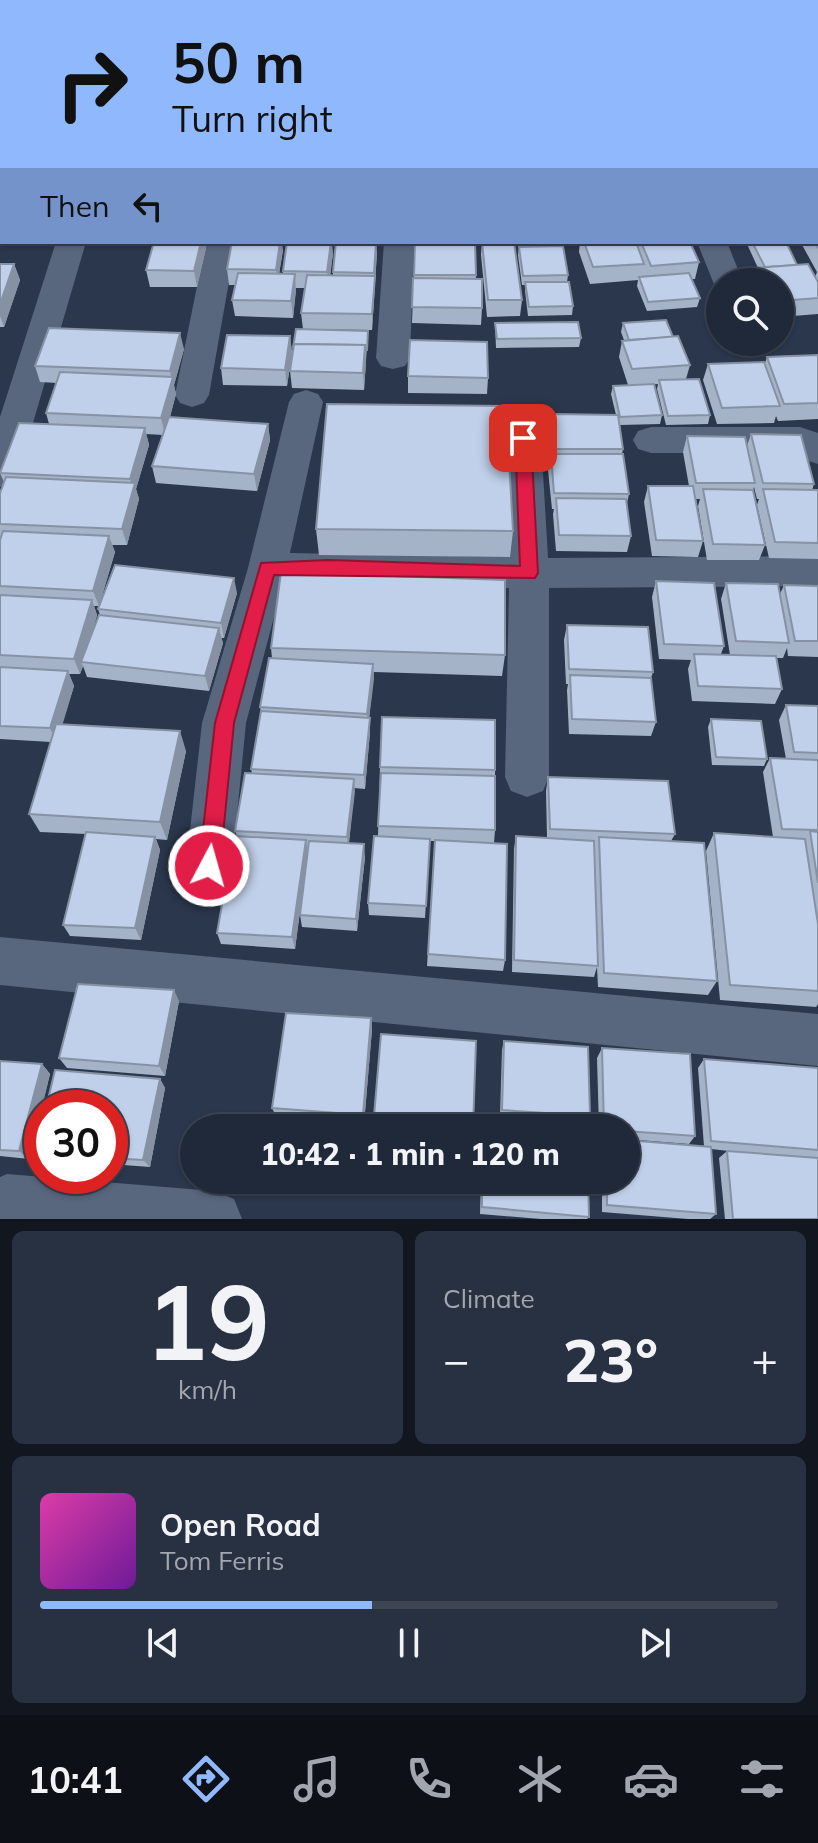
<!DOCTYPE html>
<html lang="en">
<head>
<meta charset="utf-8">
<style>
  :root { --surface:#202939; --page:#283141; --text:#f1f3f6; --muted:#a2a6ae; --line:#3d4553; --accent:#90b8fd }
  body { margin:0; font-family:Mulish,sans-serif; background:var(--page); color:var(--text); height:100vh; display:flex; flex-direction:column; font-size:30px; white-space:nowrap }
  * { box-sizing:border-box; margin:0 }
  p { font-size:26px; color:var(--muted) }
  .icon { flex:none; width:44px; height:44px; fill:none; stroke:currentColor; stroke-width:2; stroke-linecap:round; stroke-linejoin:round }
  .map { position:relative; height:1219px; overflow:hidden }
  .drawer { display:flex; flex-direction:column; gap:12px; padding:12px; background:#12171f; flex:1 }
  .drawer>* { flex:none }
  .top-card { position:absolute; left:0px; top:0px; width:818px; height:244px; box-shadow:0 2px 6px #0004,0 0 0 2px var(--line); background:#90b8fd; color:#111; overflow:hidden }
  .tools { position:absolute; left:706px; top:268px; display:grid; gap:16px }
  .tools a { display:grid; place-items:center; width:88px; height:88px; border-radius:50%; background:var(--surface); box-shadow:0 2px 6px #0004,0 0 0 2px var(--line); font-size:40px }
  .speed { position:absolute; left:24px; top:1090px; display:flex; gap:16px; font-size:40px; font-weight:700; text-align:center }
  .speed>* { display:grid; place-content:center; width:104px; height:104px; border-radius:50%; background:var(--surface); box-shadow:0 2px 6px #0004,0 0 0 2px var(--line); line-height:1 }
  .speed .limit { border:12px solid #d22; background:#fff; color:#111 }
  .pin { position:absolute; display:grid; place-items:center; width:68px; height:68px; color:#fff; margin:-34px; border-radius:16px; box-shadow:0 4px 12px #0006 }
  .me { position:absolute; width:88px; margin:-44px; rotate:6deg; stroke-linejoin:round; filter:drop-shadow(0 0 6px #0008) }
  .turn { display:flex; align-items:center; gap:28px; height:168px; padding:0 40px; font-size:36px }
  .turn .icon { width:104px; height:104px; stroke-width:2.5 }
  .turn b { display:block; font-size:56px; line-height:68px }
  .then { display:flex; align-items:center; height:76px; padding:0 40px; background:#0003; gap:16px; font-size:30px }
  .big { font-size:60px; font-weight:800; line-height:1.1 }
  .drawer .widget { flex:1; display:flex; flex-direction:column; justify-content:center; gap:12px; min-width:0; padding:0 28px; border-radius:12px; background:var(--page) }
  .drawer .dial { align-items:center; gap:0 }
  .dial b { font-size:104px; line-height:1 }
  .song { display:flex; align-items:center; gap:24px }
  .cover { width:96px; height:96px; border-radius:12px; background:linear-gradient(135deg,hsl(320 70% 55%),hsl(280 70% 35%)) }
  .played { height:8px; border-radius:4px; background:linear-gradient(90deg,var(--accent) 45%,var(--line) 45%) }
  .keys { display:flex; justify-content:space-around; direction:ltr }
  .heat { display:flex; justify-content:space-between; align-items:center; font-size:44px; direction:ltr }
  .drawer .tiles { flex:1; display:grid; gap:12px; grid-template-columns:1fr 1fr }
  .widget:last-child { grid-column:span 2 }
  .trip { position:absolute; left:180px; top:1114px; width:460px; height:80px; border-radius:40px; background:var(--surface); box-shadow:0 2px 6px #0004,0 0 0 2px var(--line); font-weight:800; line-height:80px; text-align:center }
  .dock { display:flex; height:128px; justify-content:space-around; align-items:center; background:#0d1017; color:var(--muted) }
  .dock .icon { width:56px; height:56px }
  .dock .on { color:var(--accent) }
  .dock b { font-size:36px; color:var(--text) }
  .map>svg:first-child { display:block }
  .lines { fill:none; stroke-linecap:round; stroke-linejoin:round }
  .stream { fill:#5478b6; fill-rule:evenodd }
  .minor { fill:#58667e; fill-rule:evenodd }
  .wall { fill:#a5b3c9 }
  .shaded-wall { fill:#8692a4 }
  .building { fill:#c0d0ea; stroke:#8692a4; stroke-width:2 }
  .route { fill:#e11d48; stroke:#92132f; stroke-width:2 }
</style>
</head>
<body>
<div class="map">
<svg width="818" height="1219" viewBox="0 0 818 1219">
  <rect width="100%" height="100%" fill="#2b374c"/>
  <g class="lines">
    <polygon class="stream" points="803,0 813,0 814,2 804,2"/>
    <g class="minor">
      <rect x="0" y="18" width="2" height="14"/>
      <rect x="816" y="100" width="2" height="16"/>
      <rect x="0" y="118" width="2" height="16"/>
      <rect x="816" y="212" width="2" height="18"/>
      <rect x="0" y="213" width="2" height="18"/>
      <polygon points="56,242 86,242 18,474 13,483 0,487 0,417"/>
      <polygon points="206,242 236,242 209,395 204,403 192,407 180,403 175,395"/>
      <polygon points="384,242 414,242 410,358 405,366 393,369 381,366 376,358"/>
      <polygon points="697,242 727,242 743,282 720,282 720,290 716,289"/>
      <polygon points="306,390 318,394 323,402 290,553 509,557 505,438 510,429 523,425 536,429 541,438 548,558 818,556 818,586 549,588 549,777 543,791 527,797 511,791 505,777 509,588 283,583 246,723 232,866 226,881 209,888 192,881 186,866 202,723 248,568 289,402 294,394"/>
      <polygon points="651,427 800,427 818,433 818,464 805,460 798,453 651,453 638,449 633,440 638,431"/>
      <polygon points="0,937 818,1014 818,1066 0,985"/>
      <polygon points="7,1174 214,1191 234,1199 242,1219 0,1219 0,1177"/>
    </g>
  </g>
  <g class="wall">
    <rect x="453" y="0" width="49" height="2"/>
    <polygon points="507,0 541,0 540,2 507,2"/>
    <polygon points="544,0 579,0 579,2 545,2"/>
    <polygon points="582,0 614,0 614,2 583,2"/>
    <polygon points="618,0 650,0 649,2 618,2"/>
    <polygon points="653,0 691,0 690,2 654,2"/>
    <polygon points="816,25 818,28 818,59 816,59"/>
    <rect x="0" y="34" width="2" height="84"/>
    <polygon points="818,115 818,200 816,196 816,116"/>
    <polygon points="2,128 2,214 0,214 0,129"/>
    <polygon points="818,226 818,314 780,317 780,282 738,282 742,269 758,268 747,244 747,242 786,242 797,265 815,277 817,272 801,243 802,242 816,242"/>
    <polygon points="154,242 205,242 206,248 197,287 150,287 146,270"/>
    <polygon points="415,242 475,242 476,279 482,308 481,325 412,323"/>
    <polygon points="482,242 522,300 520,316 487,317 481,255"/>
    <polygon points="580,242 636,242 637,244 637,242 690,242 699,262 695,279 692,279 700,298 697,307 647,311 637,286 638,280 590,284 579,252"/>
    <polygon points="519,247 568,275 567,282 573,306 572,315 528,316 525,291 525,285 522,285 518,255"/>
    <polygon points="283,250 279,274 283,274 283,271 333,253 330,275 333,275 333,272 377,252 372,330 303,329 301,313 305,288 296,288 293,318 235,316 232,300 235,285 229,285 227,269"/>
    <polygon points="0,264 14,264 20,280 4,327 0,327"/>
    <polygon points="495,323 581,338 579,347 496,348"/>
    <polygon points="623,323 673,337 690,365 686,379 710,415 708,424 666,425 657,389 658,384 645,385 662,415 660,424 620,425 623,449 622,454 629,494 627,503 631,536 627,552 556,551 553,514 554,509 552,509 548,470 551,454 553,454 551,431 553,414 616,415 611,394 613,386 628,385 619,357 622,341 624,340 621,332"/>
    <polygon points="368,331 364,390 292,388 290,371"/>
    <polygon points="290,336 292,353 287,386 223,385 221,368"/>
    <polygon points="184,349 174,385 176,394 170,417 268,424 270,440 257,491 156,483 152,466 163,435 146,434 149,445 136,489 139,499 127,545 112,545 115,552 99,606 94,606 97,615 93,630 100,615 98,609 237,593 224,638 221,638 223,643 209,691 87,677 83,666 80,674 69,674 74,686 62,724 186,751 167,840 156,839 160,850 141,940 70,936 63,925 86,834 40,832 29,814 51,742 0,739 0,493 4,482 0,473 49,424 46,413 57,383 40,382 35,366"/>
    <polygon points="818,355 818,419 778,421 776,416 774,423 717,424 703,380 708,364 765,363 767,357"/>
    <polygon points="408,376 488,378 487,394 408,393"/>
    <polygon points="751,434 814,484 812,490 818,491 818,559 769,558 757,505 759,499 757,499 754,487 753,490 765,545 759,560 707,560 698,506 700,499 696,499 703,541 698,557 652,556 644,502 648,486 689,486 683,452 687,436 747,446"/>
    <polygon points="316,529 513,531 510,557 319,555"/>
    <polygon points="656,581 724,646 721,654 730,655 721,599 726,583 780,594 784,585 818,586 818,657 788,656 787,648 783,658 776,658 782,689 775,704 692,701 688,669 691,660 659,659 652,597"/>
    <polygon points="567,625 653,672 651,678 656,722 651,736 569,734 567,690 568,684 566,684 564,640"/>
    <polygon points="271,648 505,655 502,676 374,672 369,718 370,732 365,789 354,788 349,843 365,857 357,931 302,927 300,915 307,857 295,949 221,944 217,933 237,836 235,831 252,773 251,769 261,712 260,707 272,658"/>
    <polygon points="786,705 818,706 818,1004 816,1007 720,1000 706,851 714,833 773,837 763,772 770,758 786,759 779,720"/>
    <polygon points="711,719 767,759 764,766 712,765 708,727"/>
    <polygon points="380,767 495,770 495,830 494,843 463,842 505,960 503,971 427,966 435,841 430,841 425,918 369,915 368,903 378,836"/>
    <polygon points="548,777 675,834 671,841 717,981 708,995 598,987 597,967 594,977 512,972 514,849 516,836 547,838 546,791"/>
    <polygon points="179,1001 165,1076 67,1068 59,1058"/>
    <polygon points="371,1018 372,1029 364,1124 276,1116 272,1108"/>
    <polygon points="504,1041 590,1116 587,1122 588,1128 482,1128 484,1114 500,1116 502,1050"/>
    <polygon points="602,1048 695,1136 689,1144 626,1139 626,1128 599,1128 597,1058"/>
    <polygon points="704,1059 818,1068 818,1219 725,1219 719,1158 727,1151 738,1152 711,1149 716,1214 710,1219 688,1219 602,1212 602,1180 626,1180 704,1146 698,1068"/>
    <polygon points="0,1061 42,1064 50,1074 29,1159 0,1156"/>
    <polygon points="160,1079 165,1088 150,1167 110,1164 110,1108"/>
    <polygon points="383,1180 470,1180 469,1187"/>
    <polygon points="481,1180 588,1180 589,1217 587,1219 541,1219 480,1214"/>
  </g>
  <g class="shaded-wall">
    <polygon points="201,242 205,242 206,248 197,287 194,271"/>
    <polygon points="280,242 282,242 283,250 277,286 276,270"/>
    <polygon points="331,242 332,242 333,253 329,288 327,272"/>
    <polygon points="376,242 377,252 372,330 372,314"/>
    <polygon points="14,264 20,280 4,327 0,316 0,304"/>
    <polygon points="295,274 296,291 293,318 291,301"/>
    <polygon points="180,333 184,349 174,385 176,394 165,435 161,418 172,380 170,371"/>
    <polygon points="290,336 292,353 287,386 285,370"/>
    <polygon points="365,345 366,362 364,390 363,373"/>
    <polygon points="268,424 270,440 257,491 254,474"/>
    <polygon points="145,428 149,445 136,489 139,499 127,545 122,529 133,490 130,479"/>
    <polygon points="109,536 115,552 99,606 93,591"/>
    <polygon points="234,578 237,593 224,638 221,623"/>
    <polygon points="92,600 97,615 84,662 81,662 83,666 80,674 74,659"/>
    <polygon points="219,628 223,643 209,691 205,676"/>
    <polygon points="373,664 374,679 368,728 367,714"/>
    <polygon points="68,671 74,686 57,743 50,728"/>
    <polygon points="370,718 370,732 365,789 364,775"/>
    <polygon points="180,731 186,751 167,840 160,822"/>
    <polygon points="354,779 355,792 348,850 347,837"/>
    <polygon points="155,837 160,850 141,940 135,928"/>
    <polygon points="306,840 308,853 295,949 292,937"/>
    <polygon points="364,844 365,857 357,931 356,919"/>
    <polygon points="174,990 179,1001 165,1076 159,1066"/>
    <polygon points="371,1018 372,1029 364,1124 363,1115"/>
    <polygon points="42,1064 50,1074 29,1159 19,1151"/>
    <polygon points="160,1079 165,1088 150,1167 143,1160"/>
  </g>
  <g class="building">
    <polygon points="0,0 26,0 25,2 2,2 2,7 0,7"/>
    <polygon points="34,0 64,0 63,2 34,2"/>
    <rect x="70" y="0" width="26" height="2"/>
    <rect x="105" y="0" width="31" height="2"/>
    <rect x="142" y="0" width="31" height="2"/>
    <rect x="181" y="0" width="32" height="2"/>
    <rect x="219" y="0" width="28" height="2"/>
    <rect x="291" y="0" width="30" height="2"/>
    <rect x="328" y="0" width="30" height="2"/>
    <polygon points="365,0 395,0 395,2 366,2"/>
    <polygon points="816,25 818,28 818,43 816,44"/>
    <polygon points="0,34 2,34 2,44 0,50"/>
    <rect x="0" y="64" width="2" height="38"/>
    <polygon points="818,115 818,159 816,160 816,116"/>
    <polygon points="2,128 2,161 0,161 0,129"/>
    <polygon points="0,165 2,166 2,198 0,198"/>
    <polygon points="816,226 818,226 818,248 815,242 816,242"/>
    <polygon points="154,242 201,242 194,271 146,270"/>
    <polygon points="232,242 280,242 276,270 227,269"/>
    <polygon points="287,242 331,242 327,272 283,271"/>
    <polygon points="336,242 376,242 374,273 333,272"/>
    <polygon points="415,242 475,242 476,275 414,275"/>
    <polygon points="482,242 514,242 522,300 488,300"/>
    <polygon points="584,242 636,242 644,264 593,267"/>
    <polygon points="641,242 690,242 699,262 651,266"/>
    <polygon points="752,242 786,242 797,265 765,267"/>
    <polygon points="563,246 568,275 523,276 519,247"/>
    <polygon points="0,264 14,264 0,304"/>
    <polygon points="808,264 818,282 818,298 780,301 780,282 748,282 742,269"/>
    <polygon points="238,273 295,274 291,301 232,300"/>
    <polygon points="689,273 700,298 648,302 639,277"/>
    <polygon points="307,275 375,276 372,314 301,313"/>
    <polygon points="413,278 482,279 482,308 412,307"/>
    <polygon points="525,282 569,282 573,306 529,307"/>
    <polygon points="666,320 673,337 629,340 623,323"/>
    <polygon points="578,322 581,338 497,339 495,323"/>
    <polygon points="49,328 180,333 170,371 35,366"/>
    <polygon points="296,329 368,331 367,350 365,350 365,345 294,344 293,348"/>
    <polygon points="227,335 290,336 285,370 221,368"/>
    <polygon points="678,336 690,365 632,369 622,341"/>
    <polygon points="410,340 487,342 488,378 408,376"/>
    <polygon points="294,344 365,345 363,373 290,371"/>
    <polygon points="818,355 818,403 784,404 767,357"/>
    <polygon points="764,362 780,406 722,408 708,364"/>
    <polygon points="60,372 173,377 161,418 46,413"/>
    <polygon points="699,379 710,415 668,416 659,380"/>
    <polygon points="654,384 662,415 620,417 613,386"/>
    <polygon points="327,404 506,406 513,531 316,529"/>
    <polygon points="553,414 618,415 623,449 556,449"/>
    <polygon points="169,417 268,424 254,474 152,466"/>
    <polygon points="19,423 145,428 130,479 0,473"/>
    <polygon points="751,434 801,435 814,484 763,483"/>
    <polygon points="687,436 745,437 755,483 696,483"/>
    <polygon points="551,454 623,454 629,494 554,493"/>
    <polygon points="6,477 135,483 122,529 0,524 0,493"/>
    <polygon points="648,486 693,486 703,541 656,540"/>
    <polygon points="703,489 753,490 765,545 713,544"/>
    <polygon points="763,489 818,490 818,543 775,542"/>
    <polygon points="556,498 626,499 631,536 559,535"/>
    <polygon points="3,531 109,536 93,591 0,586 0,540"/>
    <polygon points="115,565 234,578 221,623 98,609"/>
    <polygon points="281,572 505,580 505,655 271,648"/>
    <polygon points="656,581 714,583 724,646 664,644"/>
    <polygon points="726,583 778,584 789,643 736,641"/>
    <polygon points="784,585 818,586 818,641 795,641"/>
    <polygon points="0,595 92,600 74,659 0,655"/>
    <polygon points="99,615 219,628 205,676 81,662"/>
    <polygon points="567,625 648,627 653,672 569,669"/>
    <polygon points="694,654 776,656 782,689 698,686"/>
    <polygon points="269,658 373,664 367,714 260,707"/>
    <polygon points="0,667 68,671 50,728 0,726"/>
    <polygon points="570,675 651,678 656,722 572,719"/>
    <polygon points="786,705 818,706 818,753 794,752"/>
    <polygon points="261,711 370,718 364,775 251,769"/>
    <polygon points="382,717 495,720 495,770 380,767"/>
    <polygon points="711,719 761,721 767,759 716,757"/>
    <polygon points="56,724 180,731 160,822 29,814"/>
    <polygon points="770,758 818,760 818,830 782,829"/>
    <polygon points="245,773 354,779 347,837 235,831"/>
    <polygon points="381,773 495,776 495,830 378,826"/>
    <polygon points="548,777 668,781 675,834 550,829"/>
    <polygon points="810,831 818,832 818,883"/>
    <polygon points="86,832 155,837 135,928 63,925"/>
    <polygon points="714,833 805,839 818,924 818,991 730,985"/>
    <polygon points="234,836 306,840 292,937 217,933"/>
    <polygon points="374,836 430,839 426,906 368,903"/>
    <polygon points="516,836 594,841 598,966 514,960"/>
    <polygon points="599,837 704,843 717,981 604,973"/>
    <polygon points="435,840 507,844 505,960 428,954"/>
    <polygon points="309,841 364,844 356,919 300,915"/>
    <polygon points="78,984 174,990 159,1066 59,1058"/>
    <polygon points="286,1013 371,1018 363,1115 272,1108"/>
    <polygon points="381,1034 476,1041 473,1128 373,1128"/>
    <polygon points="504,1041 588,1047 590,1116 502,1110"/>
    <polygon points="602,1048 690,1054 695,1136 626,1131 626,1128 604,1128"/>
    <polygon points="704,1059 818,1068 818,1150 711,1141"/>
    <polygon points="0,1061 42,1064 19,1151 0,1150"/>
    <polygon points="55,1070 160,1079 143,1160 110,1158 110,1108 46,1108"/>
    <polygon points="484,1114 587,1122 588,1128 484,1128"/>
    <polygon points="42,1122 42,1152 35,1152"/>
    <polygon points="626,1140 711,1147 716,1214 607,1205 607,1180 626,1180"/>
    <polygon points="727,1151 818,1158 818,1219 733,1219"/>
    <polygon points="482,1180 588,1180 589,1217 482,1207"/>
  </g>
  <polygon class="route" points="523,432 531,438 538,573 535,578 274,575 234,723 220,866 217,873 209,876 202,873 199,866 215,723 261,563 328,560 520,566 515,438"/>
</svg>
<div class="tools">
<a><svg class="icon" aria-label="search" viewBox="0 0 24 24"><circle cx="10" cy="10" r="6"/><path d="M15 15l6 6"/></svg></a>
</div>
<div class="speed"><div class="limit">30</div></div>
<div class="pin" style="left:523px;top:438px;background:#d93025"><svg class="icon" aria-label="arrive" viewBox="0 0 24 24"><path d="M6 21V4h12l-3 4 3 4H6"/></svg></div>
<svg class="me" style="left:209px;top:866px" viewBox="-20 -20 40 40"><circle r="17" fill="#e11d48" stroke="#fff" stroke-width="3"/><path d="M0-11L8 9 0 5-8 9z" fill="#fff"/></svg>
<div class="trip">10:42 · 1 min · 120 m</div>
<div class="top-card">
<div class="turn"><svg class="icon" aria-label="right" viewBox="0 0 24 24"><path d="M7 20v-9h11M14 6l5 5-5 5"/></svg><div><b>50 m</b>Turn right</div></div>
<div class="then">Then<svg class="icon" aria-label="left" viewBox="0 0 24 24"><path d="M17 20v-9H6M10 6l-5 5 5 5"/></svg></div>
</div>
</div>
<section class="drawer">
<div class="tiles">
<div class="widget dial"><b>19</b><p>km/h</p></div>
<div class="widget"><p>Climate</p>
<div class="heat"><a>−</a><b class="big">23°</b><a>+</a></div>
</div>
<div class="widget">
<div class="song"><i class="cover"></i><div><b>Open Road</b><p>Tom Ferris</p></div></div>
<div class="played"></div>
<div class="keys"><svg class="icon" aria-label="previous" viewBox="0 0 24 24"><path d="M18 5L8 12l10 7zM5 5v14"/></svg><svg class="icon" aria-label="pause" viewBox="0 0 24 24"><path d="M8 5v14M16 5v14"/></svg><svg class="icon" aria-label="next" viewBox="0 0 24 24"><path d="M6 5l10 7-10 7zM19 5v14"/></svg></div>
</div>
</div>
</section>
<nav class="dock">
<b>10:41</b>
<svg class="icon on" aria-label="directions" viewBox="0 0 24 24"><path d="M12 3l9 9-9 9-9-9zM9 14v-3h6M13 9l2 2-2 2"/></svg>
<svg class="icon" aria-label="music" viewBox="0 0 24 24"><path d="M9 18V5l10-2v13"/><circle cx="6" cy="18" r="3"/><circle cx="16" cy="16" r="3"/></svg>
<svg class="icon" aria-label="phone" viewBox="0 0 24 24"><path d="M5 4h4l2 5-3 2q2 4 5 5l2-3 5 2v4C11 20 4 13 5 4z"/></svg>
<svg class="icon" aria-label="climate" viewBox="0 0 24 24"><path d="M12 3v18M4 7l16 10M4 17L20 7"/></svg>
<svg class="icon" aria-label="car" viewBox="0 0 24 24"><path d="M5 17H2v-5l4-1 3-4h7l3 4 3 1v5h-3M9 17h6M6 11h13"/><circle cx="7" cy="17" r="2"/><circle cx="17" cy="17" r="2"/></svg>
<svg class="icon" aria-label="filters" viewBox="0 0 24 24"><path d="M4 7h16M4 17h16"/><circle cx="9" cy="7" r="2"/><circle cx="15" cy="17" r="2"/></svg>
</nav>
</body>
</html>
